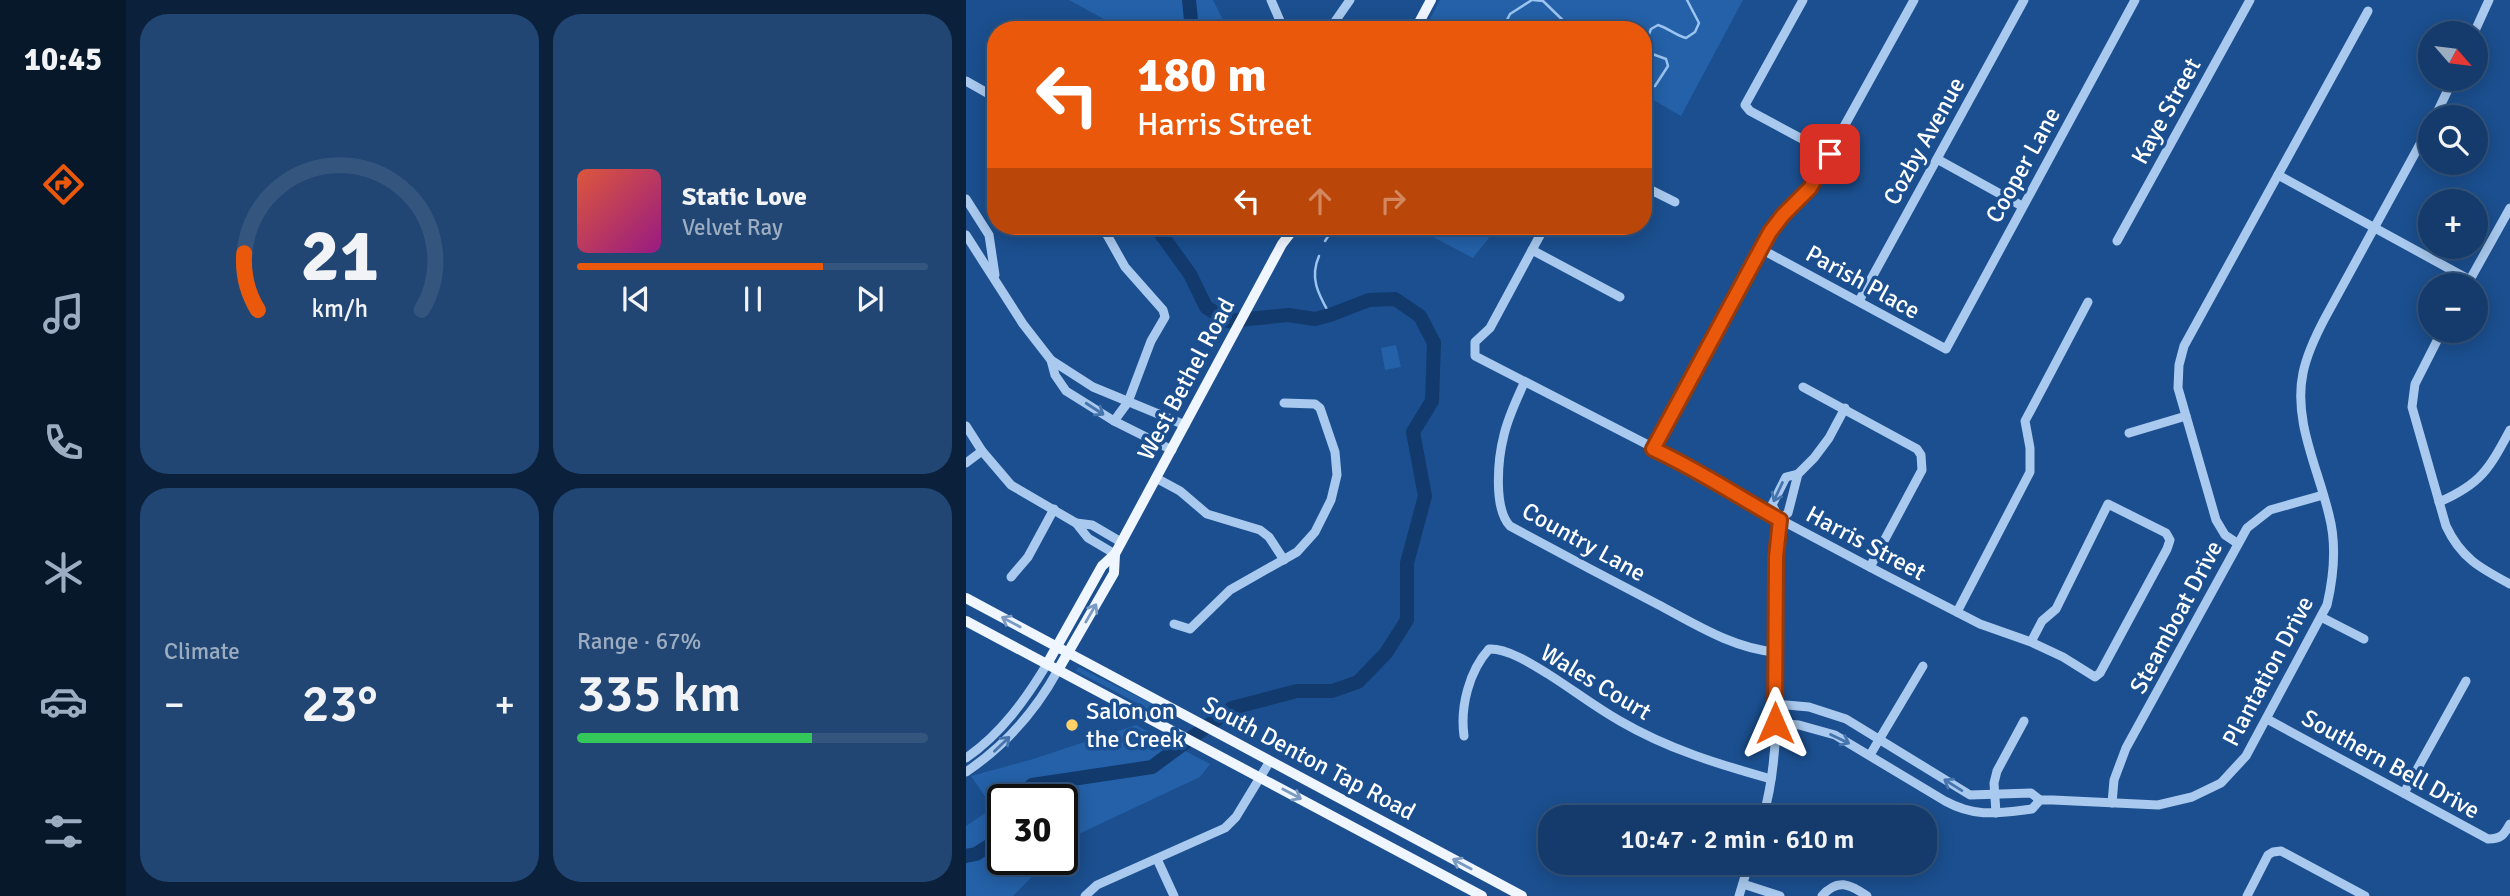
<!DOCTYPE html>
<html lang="en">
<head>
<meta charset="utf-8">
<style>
  :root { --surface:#143b6b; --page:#214673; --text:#f1f3f6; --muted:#9dadc1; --line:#33557e; --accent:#ea580c }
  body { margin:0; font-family:Signika,sans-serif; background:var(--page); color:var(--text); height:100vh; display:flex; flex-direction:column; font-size:26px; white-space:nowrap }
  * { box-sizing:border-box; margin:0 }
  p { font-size:23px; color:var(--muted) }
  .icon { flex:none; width:38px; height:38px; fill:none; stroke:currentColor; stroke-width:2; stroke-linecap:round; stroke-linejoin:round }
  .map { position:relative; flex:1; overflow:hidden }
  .sheet { display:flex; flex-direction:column; gap:14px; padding:14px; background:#0b203b; width:840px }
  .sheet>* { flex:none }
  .hud { position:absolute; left:21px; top:21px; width:665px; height:214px; border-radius:28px; box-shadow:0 4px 18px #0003,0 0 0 2px var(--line); background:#ea580c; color:#fff; overflow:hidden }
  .needle { width:46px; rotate:118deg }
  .tools { position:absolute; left:1452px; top:21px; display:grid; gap:14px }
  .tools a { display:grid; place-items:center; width:70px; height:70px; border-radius:50%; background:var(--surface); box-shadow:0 4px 18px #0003,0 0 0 2px var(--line); font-size:35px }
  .speed { position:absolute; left:21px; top:784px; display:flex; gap:14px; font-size:35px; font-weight:700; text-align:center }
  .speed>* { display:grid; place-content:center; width:91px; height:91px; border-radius:50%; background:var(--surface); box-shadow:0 4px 18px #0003,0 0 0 2px var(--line); line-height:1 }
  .speed .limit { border:4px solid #111; border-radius:10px; background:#fff; color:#111 }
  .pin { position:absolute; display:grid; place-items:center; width:60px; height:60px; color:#fff; margin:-30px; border-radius:14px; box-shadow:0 4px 10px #0006 }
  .me { position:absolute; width:77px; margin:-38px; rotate:0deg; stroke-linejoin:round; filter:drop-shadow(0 0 5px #0008) }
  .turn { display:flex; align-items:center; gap:24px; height:147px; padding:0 35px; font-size:32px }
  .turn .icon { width:91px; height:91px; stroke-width:2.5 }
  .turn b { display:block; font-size:49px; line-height:60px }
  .lanes { display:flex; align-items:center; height:66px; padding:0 35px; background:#0003; justify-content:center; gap:35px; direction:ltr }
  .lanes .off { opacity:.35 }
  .big { font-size:52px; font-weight:600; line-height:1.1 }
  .sheet .card { flex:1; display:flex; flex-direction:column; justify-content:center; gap:10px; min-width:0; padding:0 24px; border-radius:28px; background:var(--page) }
  .sheet .dial { align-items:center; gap:0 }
  .dial svg { height:182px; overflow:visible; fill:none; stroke:var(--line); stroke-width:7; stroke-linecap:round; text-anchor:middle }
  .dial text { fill:var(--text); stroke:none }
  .song { display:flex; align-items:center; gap:21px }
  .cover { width:84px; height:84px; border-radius:10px; background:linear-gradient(135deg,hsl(10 70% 55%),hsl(310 70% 35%)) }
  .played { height:7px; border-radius:4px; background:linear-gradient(90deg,var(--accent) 70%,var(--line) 70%) }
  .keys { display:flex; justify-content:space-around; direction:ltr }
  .heat { display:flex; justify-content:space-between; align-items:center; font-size:38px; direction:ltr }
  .charge { height:10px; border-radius:5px; background:linear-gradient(90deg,#34c759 67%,var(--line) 0) }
  .sheet .tiles { flex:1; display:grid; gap:14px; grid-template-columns:repeat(2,1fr) }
  .trip { position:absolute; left:572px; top:805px; width:399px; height:70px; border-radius:28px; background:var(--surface); box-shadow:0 4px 18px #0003,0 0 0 2px var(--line); font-weight:600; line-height:70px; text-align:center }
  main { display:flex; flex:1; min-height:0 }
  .tab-bar { display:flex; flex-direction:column; width:126px; justify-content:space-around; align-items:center; background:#08182b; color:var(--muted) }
  .tab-bar .icon { width:49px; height:49px }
  .tab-bar .selected { color:var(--accent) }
  .tab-bar b { font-size:32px; color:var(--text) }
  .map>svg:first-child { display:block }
  .green { fill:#2461a8 }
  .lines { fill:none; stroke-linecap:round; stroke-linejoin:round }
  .stream { stroke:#9cc4f0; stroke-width:2.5 }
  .river { stroke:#123a6d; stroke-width:14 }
  .minor { stroke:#a9c9ee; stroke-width:9 }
  .major { stroke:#f0f6ff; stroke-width:10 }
  .oneway { stroke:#4674ac }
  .oneway2 { stroke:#7b9ac1 }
  .route-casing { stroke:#983908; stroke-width:18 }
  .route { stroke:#ea580c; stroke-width:12 }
  .poi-dot { fill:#ffd166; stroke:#1b4f8f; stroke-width:2.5 }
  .labels { text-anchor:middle; stroke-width:7; stroke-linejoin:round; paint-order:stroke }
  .street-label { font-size:24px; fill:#fff; stroke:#1b4f8f }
  .poi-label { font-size:24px; fill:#fff; stroke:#1b4f8f; text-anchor:start }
</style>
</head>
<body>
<main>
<nav class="tab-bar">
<b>10:45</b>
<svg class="icon selected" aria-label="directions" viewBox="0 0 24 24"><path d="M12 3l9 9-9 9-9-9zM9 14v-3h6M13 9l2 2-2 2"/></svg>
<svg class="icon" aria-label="music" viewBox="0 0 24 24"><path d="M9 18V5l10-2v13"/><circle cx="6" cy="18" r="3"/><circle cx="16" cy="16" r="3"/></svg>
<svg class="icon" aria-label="phone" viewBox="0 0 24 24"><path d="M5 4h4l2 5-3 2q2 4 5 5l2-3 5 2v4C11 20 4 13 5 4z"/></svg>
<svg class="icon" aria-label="climate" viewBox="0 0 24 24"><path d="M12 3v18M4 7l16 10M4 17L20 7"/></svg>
<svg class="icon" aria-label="car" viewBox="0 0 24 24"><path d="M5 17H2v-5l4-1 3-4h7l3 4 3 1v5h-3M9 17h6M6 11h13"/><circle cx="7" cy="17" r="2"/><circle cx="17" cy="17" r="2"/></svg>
<svg class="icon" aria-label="filters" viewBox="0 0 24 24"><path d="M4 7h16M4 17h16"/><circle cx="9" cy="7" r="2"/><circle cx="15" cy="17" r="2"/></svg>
</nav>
<section class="sheet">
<div class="tiles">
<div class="card dial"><svg viewBox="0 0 100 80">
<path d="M14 69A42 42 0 1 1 86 69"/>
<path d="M14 69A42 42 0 0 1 8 44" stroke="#ea580c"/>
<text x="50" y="56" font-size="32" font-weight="700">21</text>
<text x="50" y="72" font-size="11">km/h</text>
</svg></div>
<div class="card">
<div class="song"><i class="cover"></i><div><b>Static Love</b><p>Velvet Ray</p></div></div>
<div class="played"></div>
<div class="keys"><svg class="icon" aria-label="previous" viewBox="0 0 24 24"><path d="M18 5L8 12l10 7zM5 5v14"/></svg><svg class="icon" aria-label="pause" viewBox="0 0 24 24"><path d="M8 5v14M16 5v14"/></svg><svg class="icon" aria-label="next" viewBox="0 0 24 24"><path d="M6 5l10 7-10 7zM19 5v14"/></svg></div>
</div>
<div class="card"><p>Climate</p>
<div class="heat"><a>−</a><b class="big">23°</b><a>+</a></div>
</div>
<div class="card"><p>Range · 67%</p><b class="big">335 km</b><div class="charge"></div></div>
</div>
</section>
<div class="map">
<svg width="1544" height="896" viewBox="0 0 1544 896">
  <rect width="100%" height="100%" fill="#1b4f8f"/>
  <g class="green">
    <polygon points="103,0 247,0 262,30 158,30"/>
    <polygon points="474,0 777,0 715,116 677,94 677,30 458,30"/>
    <polygon points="446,226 529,226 522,239 507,258"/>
    <polygon points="430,345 435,367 419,370 415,348"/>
    <polygon points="112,667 207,714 199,718 110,671"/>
    <polygon points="170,725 244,764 234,777 104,838 96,845 96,800 37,800 37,859 83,859 47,896 0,896 0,826 27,808 5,776 64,760"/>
  </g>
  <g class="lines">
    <g class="stream">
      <polyline points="567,0 577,1 607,30"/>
      <polyline points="527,30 540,22 544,14 566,0"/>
      <path d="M 677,87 L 689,86 L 702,66 L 700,59 L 681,52 L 678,47 L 685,29 L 692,25 C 702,28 709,35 720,38 L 729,32 L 733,23 L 721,0"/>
      <path d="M 473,226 C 486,241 504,235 519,226"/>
      <polyline points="359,241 369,226"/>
      <path d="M 353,256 C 343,279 353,295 364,315"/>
    </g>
    <g class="river">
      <polyline points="223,0 226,30"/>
      <polyline points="52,800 66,785 186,767 266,708 331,691 366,691 392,682 420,653 441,620 441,563 459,496 447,432 466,401 468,343 454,316 429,299 403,300 364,315 349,319 322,315 262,321 240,307 224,274 192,230 192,226"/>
      <polyline points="0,856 10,854 37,837"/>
    </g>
    <g class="minor">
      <polyline points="305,0 318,30"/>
      <polyline points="837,0 779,105 784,111 864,154"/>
      <polyline points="363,30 384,0"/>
      <polyline points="1508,33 1523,0"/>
      <polyline points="0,81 30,98"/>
      <polyline points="1469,117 1487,79"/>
      <polyline points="971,159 1056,206"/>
      <polyline points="1312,175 1504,280"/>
      <polyline points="677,186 709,202"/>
      <polyline points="0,199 23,235 29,275"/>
      <polyline points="136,226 159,267 197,310 199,317 185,341 162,402 148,421"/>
      <polyline points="579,226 524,328 509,342 509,356 725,467 770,496 917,574 1014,624 1065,642 1097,657 1129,677 1134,673 1201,549 1204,540 1200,533 1142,504 1090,609 1076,621 1065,642"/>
      <polyline points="0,235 57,324 85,360 127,387 219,425"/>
      <polyline points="1151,241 1284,0"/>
      <polyline points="795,249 980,349 1169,0"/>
      <polyline points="566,250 654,297"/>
      <polyline points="1501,285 1544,208"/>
      <polyline points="893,301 1058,0"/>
      <path d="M 1476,331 L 1449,384 L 1446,407 L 1480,526 C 1495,558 1514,568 1544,584"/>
      <polyline points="85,360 89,375 100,391 148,421 206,450"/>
      <path d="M 558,383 C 551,399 542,417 538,435 C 532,458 527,508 544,526 C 592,552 641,578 691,604 C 729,624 766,648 809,652"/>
      <polyline points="837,387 951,449 955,455 956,470 904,567"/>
      <polyline points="0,426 16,451 45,485 110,523 122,538 149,554"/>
      <polyline points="1163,433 1220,416"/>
      <polyline points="687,448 804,232 817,215 844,188 948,0"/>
      <polyline points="0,463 16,451"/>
      <polyline points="190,478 214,491 241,514 294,530 303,537 318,560"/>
      <path d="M 1473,502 C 1515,484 1523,469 1544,430"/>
      <polyline points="813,518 806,505 820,477 832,474"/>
      <polyline points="814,519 822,513 832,474 848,458 863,438 879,408"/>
      <polyline points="110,523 126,525 155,542"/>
      <polyline points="1271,543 1259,535 1250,520 1212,388 1213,365 1218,346 1402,11"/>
      <polyline points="45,577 62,557 88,509"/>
      <polyline points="991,612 1064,472 1064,448 1059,421 1122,302"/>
      <polyline points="1355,617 1398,639"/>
      <polyline points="208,624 224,629 264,590 331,552 349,532 365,500 371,475 369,452 354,408 349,404 318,403"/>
      <polyline points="809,704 843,707 880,719 1004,795 1065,793 1074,800"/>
      <path d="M 1301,719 L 1522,839 C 1535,839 1538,835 1544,824"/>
      <path d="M 809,723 L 833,725 L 869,735 L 979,801 C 1010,818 1032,813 1066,809 L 1074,800 L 1087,800 L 1192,805 L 1226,797 L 1255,783 L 1280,756 L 1361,605 C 1368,575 1371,545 1363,515 C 1352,468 1327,421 1337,373 C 1341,353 1350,335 1359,318 L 1465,124"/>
      <path d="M 498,736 C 494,707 503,671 523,649 C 541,648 566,664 582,674 C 606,689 629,707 654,721 C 702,749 752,764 805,779"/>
      <polyline points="904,755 957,666"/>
      <path d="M 0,758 C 35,734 60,699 81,664"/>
      <path d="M 0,772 C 40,745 69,712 92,670"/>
      <polyline points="1438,793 1500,681"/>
      <polyline points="1146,803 1148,780 1160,748 1281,528 1304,510 1357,495"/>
      <polyline points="1030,813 1028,783 1031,771 1058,721"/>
      <path d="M 797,817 C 824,724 799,616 814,519"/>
      <polyline points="191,859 208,896"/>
      <polyline points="777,884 814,896"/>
      <polyline points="119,896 131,885 259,828 270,817 304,761"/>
      <polyline points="773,896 783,863"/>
      <path d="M 856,896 C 871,878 884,884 901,896"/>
      <polyline points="1281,896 1302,855 1307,852 1315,851 1399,896"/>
    </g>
    <g class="major">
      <polyline points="449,30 465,0"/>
      <polyline points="0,598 556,896"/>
      <polyline points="0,621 516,896"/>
      <polyline points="81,664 136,566 149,554 316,244 330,226"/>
      <polyline points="92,670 148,573 149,554"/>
    </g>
  </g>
  <defs><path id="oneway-shaft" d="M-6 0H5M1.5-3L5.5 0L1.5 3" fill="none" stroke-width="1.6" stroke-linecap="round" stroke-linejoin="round" transform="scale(1.75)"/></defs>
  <g class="oneway">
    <use href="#oneway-shaft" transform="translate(129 409) rotate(33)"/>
    <use href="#oneway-shaft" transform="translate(812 492) rotate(115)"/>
    <use href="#oneway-shaft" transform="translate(874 739) rotate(26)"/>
    <use href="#oneway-shaft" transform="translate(36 744) rotate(-44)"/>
    <use href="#oneway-shaft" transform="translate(987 785) rotate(-148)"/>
  </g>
  <g class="oneway2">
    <use href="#oneway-shaft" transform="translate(125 613) rotate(-60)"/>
    <use href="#oneway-shaft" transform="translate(45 622) rotate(-152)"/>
    <use href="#oneway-shaft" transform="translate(326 794) rotate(28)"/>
    <use href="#oneway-shaft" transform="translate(496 864) rotate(-152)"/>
  </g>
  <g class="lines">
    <g class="route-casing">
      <path id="route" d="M 809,723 L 810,557 L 814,520 C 771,496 731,469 687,449 L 804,232 L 817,215 L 844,188 L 864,154"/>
    </g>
    <use href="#route" class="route"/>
  </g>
  <circle class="poi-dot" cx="106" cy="725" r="7"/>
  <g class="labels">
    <g class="street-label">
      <text transform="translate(1200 111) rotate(-61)" y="8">Kaye Street</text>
      <text transform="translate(958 141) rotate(-61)" y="8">Cozby Avenue</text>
      <text transform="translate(1057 165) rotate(-61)" y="8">Cooper Lane</text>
      <text transform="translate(897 282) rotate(29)" y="8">Parish Place</text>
      <text transform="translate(220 379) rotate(-62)" y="8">West Bethel Road</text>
      <text transform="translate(618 542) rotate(29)" y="8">Country Lane</text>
      <text transform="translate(900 543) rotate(28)" y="8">Harris Street</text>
      <text transform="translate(1210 617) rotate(-62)" y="8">Steamboat Drive</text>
      <text transform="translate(1302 671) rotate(-62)" y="8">Plantation Drive</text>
      <text transform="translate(630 682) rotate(31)" y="8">Wales Court</text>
      <text transform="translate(343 758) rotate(28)" y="8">South Denton Tap Road</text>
      <text transform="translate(1425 764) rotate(29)" y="8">Southern Bell Drive</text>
    </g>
    <g class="poi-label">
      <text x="120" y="719">Salon on<tspan x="120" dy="28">the Creek</tspan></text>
    </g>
  </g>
</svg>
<div class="tools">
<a><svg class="needle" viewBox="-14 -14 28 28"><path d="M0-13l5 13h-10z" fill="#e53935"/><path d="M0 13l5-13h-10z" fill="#9dadc1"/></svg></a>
<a><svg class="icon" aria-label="search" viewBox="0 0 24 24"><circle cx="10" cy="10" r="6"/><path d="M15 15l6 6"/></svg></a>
<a>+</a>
<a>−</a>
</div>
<div class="speed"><div class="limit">30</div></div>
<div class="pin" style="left:864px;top:154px;background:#d93025"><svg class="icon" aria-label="arrive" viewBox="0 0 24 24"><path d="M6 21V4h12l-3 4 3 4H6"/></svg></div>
<svg class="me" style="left:809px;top:723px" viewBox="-20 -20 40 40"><path d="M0-17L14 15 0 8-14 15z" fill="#ea580c" stroke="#fff" stroke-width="4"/></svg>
<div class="trip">10:47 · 2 min · 610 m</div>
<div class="hud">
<div class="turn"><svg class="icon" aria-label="left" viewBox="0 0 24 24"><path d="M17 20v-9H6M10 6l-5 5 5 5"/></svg><div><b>180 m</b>Harris Street</div></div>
<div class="lanes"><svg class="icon" aria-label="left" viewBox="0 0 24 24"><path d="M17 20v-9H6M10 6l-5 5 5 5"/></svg><svg class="icon off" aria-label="ahead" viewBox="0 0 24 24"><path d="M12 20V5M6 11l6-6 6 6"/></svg><svg class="icon off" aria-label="right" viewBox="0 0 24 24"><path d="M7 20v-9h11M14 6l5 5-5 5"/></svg></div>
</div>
</div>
</main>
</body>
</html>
